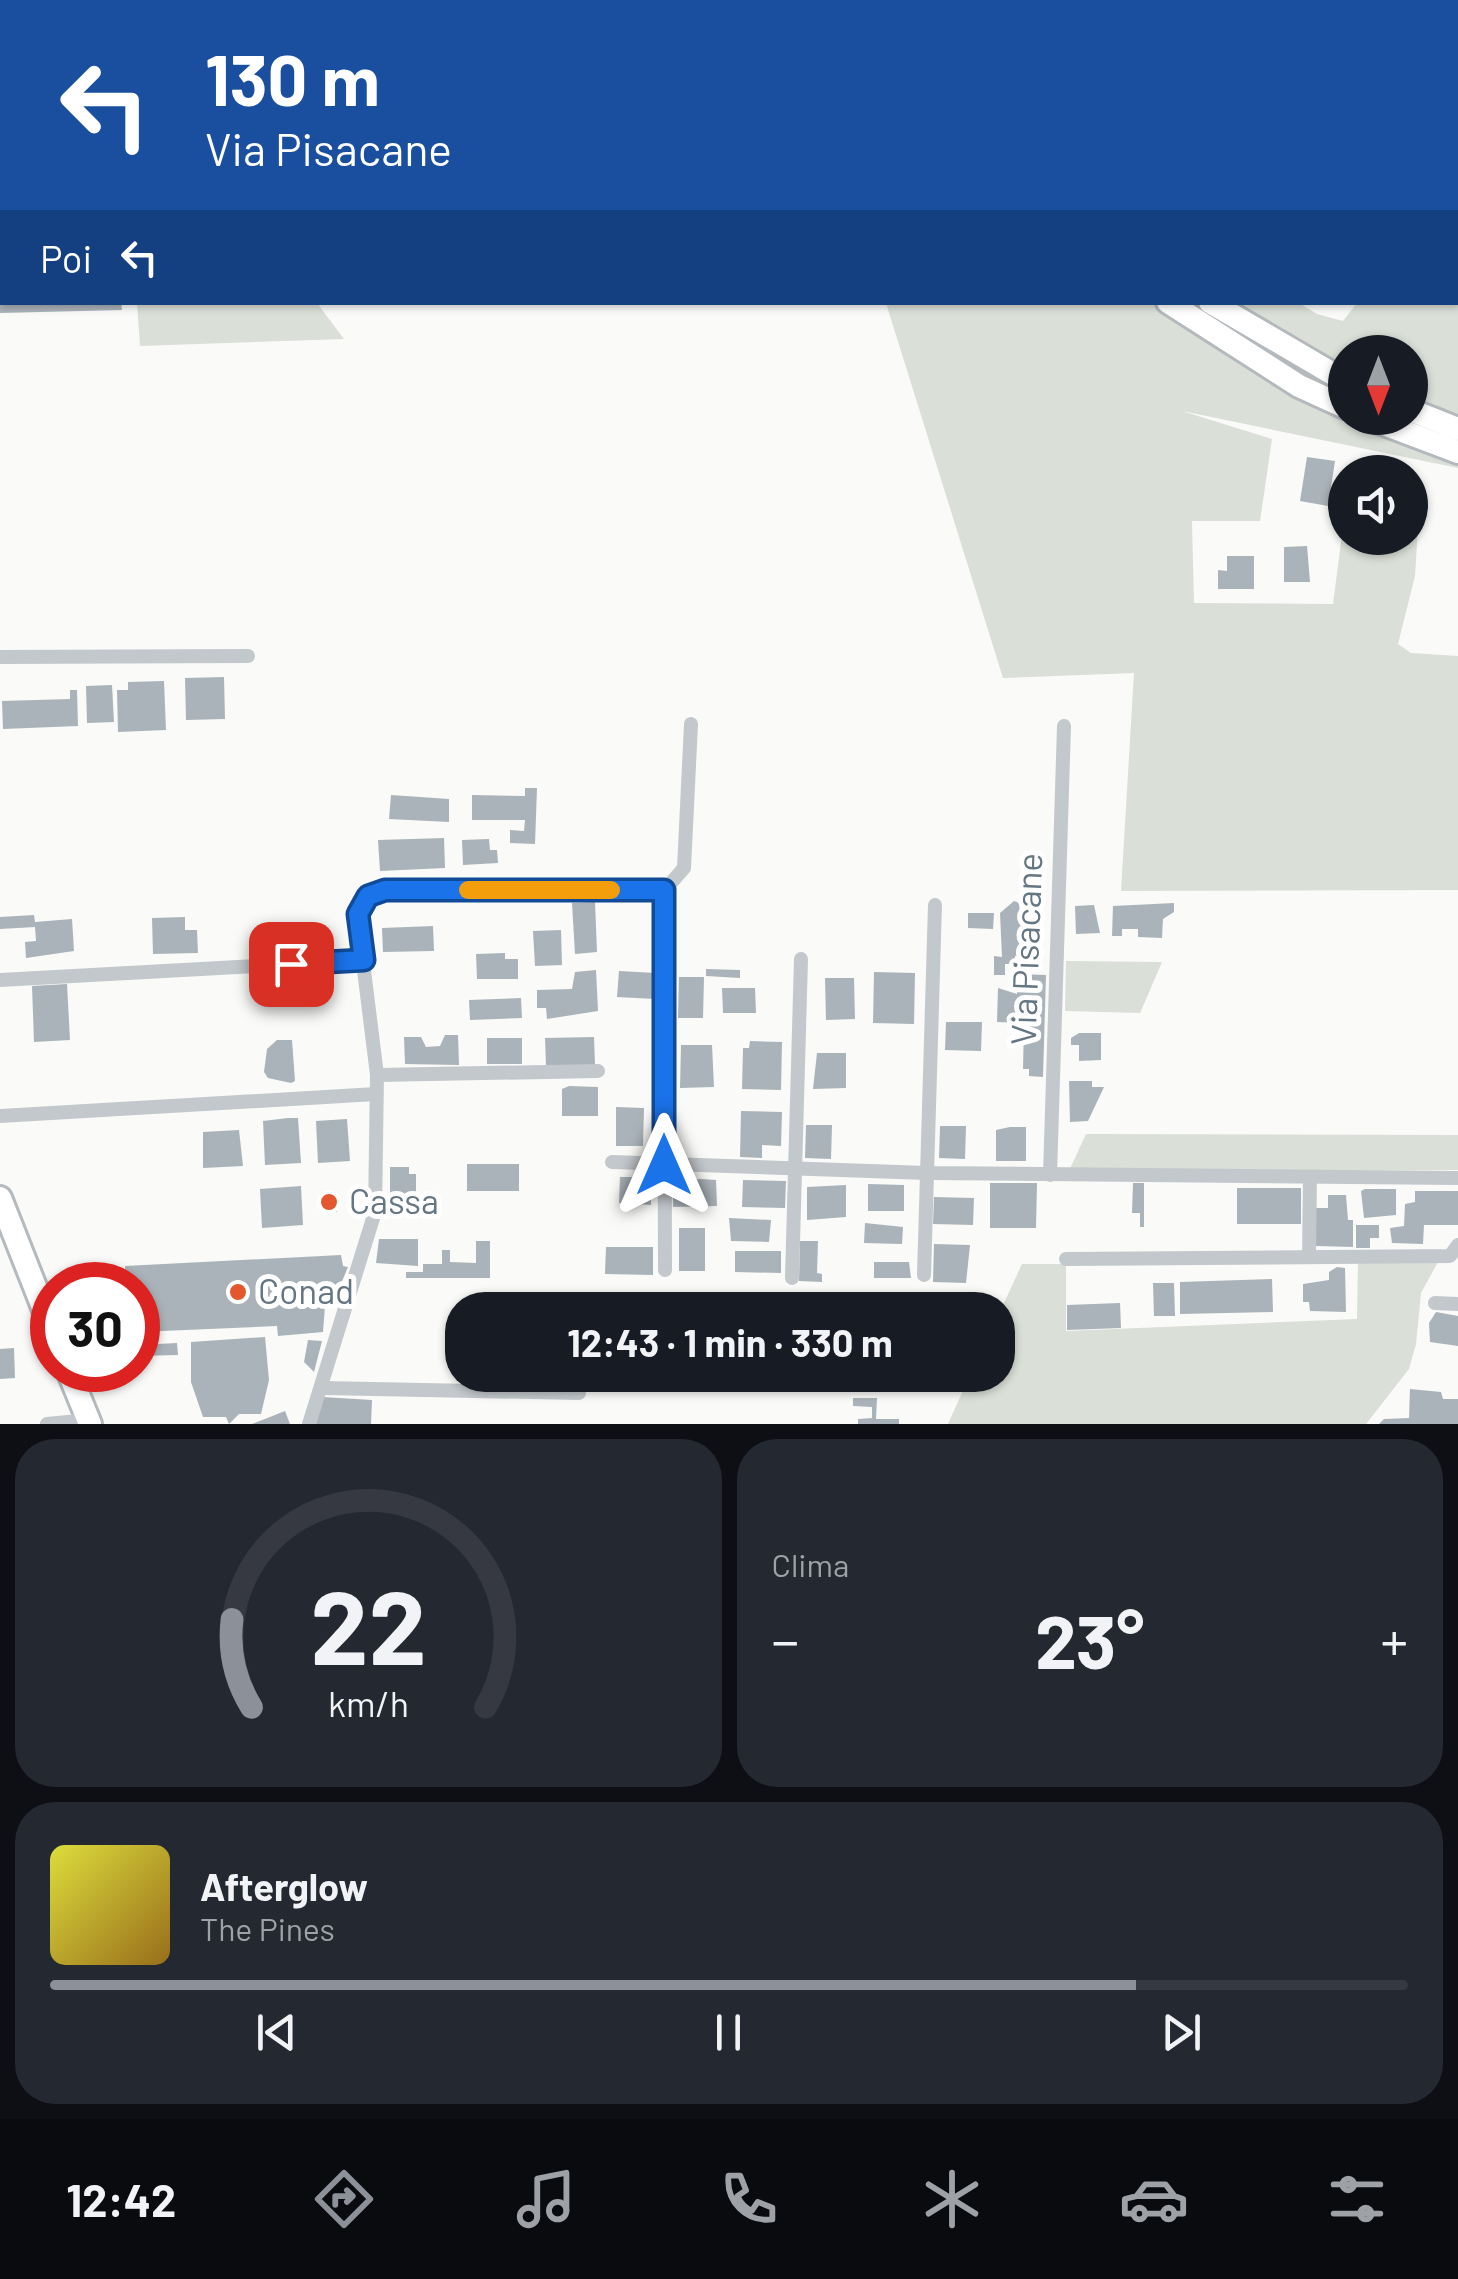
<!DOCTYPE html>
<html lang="it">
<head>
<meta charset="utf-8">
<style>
  :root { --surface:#171b24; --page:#242831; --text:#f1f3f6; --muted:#9ea1a6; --line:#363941; --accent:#8c9099 }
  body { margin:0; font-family:Barlow,sans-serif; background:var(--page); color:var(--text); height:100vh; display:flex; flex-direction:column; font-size:38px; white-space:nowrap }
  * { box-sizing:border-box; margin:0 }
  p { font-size:32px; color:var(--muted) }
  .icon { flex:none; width:55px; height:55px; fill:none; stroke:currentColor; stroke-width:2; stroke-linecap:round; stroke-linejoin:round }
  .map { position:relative; height:1424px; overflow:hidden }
  .drawer { display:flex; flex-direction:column; gap:15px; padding:15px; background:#0d0f14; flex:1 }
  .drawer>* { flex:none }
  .banner { position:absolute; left:0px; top:0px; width:1460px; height:305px; box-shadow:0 2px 8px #0004; background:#1a4fa0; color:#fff; overflow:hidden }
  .needle { width:65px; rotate:180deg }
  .buttons { position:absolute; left:1328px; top:335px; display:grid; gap:20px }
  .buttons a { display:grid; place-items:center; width:100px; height:100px; border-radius:50%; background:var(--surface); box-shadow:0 2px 8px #0004; font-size:50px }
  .speed { position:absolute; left:30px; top:1262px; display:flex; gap:20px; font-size:50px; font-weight:700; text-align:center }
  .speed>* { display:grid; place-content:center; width:130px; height:130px; border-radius:50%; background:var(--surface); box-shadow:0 2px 8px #0004; line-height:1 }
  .speed .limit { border:15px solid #d22; background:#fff; color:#111 }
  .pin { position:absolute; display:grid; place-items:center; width:85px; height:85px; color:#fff; margin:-42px; border-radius:20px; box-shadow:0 5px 15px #0006 }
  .me { position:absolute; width:110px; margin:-55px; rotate:0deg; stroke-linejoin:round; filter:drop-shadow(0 0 8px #0008) }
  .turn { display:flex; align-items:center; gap:35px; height:210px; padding:0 40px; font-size:45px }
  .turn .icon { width:130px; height:130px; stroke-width:2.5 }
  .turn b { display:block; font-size:70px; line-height:85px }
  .then { display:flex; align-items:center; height:95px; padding:0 40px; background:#0003; gap:20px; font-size:38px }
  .big { font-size:75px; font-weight:700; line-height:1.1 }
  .drawer .card { flex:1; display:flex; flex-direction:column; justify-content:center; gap:15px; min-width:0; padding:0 35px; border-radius:40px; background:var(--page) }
  .drawer .dial { align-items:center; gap:0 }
  .dial svg { height:260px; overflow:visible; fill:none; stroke:var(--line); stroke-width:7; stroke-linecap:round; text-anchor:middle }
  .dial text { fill:var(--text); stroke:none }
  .song { display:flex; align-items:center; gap:30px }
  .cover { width:120px; height:120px; border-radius:15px; background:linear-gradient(135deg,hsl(60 70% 55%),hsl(40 70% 35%)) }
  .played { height:10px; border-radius:5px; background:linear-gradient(90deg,var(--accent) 80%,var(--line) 80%) }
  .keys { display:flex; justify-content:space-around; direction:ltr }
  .heat { display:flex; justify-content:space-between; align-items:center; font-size:55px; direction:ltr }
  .drawer .tiles { flex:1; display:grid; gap:15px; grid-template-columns:1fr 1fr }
  .card:last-child { grid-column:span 2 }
  .trip { position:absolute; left:445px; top:1292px; width:570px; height:100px; border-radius:40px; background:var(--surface); box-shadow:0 2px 8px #0004; font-weight:700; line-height:100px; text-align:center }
  .tab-bar { display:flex; height:160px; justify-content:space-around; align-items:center; background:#090b0e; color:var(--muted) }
  .tab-bar .icon { width:70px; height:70px }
  .tab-bar .current { color:var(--accent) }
  .tab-bar b { font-size:45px; color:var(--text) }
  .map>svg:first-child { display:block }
  .green { fill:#dadfd7; fill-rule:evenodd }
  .building { fill:#aab3b9 }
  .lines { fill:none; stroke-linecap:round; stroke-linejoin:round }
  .primary-casing { stroke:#b5babe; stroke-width:28 }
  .trunk-casing { stroke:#b4b9bd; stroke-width:28 }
  .minor { stroke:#c3c8cc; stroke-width:14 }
  .primary { stroke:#fff; stroke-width:22 }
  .trunk { stroke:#fff; stroke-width:22 }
  .route-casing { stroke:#114b97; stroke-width:25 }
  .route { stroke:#1a73e8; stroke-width:18 }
  .slow { stroke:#f59e0b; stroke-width:18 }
  .poi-dot { fill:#e4572e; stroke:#fff; stroke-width:4 }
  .labels { text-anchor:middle; stroke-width:10; stroke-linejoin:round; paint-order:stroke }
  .street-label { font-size:35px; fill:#657683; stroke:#fff }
  .poi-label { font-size:35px; fill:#657683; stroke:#fff; text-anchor:start }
</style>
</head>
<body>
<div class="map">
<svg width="1458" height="1424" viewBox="0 0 1458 1424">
  <rect width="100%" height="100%" fill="#fafaf8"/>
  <g class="green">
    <path d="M 1458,179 L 1458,468 L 1182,411 L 1272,439 L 1260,521 L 1192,521 L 1194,603 L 1333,604 L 1343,527 L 1345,538 L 1410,538 L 1410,529 L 1418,528 L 1415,576 L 1398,644 L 1411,653 L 1458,656 L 1458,890 L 1121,891 L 1134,673 L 1003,678 L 886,303 L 1151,303 L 1299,398 L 1319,360 L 1224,303 L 1299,303 L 1317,314 L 1343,321 L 1357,303 L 1458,302 ZM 1345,352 L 1410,352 L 1410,418 L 1345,418 Z"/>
    <polygon points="137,303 317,303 344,339 140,346"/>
    <polygon points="1066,961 1162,962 1140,1013 1065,1011"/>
    <polygon points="1086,1134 1458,1135 1458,1170 1069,1171"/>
    <polygon points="1439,1260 1421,1293 1416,1344 1409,1369 1366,1424 948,1424 970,1375 998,1375 998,1316 1022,1264 1066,1264 1066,1331 1357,1319 1358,1261"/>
  </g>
  <g class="building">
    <polygon points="0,302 121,302 122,310 0,313"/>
    <polygon points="1307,457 1335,461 1328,506 1300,501"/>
    <polygon points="1307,546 1310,582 1284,582 1284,547"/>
    <polygon points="1227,556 1254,556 1254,589 1218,589 1218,570 1227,571"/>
    <polygon points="224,677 225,719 186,720 185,678"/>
    <polygon points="164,681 166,730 118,732 117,690 128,690 128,682"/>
    <polygon points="112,685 114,722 87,723 86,686"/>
    <polygon points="70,690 77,690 78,726 3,729 2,701 70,699"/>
    <polygon points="525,788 537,788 535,844 510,843 510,830 524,831 525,820 472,820 472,795 525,796"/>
    <polygon points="391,795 449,799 449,822 389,819"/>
    <polygon points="444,838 445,868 380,871 378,840"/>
    <polygon points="489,839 490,850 497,850 498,863 463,865 462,840"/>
    <polygon points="1014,901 1019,903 1020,915 1029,921 1025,940 1031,945 1031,956 1015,956 1015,964 1005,964 1005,975 994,975 994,956 1002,957 1000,913"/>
    <polygon points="595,902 597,952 575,954 572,903"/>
    <polygon points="1174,903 1174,912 1163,919 1162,938 1138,937 1138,929 1122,929 1122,936 1112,936 1113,906"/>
    <polygon points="1094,905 1100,933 1076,934 1075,906"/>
    <polygon points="968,913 994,913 993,929 968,928"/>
    <polygon points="34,915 35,922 72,919 74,951 26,958 25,942 36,941 35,927 0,929 0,917"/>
    <polygon points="185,917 185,930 197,930 198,953 153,954 152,918"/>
    <polygon points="433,926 434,951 383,952 382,928"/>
    <polygon points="561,930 562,965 535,966 533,931"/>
    <polygon points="505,953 505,959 518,959 518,979 477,979 476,954"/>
    <polygon points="706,969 740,970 740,978 706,976"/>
    <polygon points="596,970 598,1011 547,1019 546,1008 537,1008 537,990 572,989 575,972"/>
    <polygon points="619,971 656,973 655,999 617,997"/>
    <polygon points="874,972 915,973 914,1024 873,1023"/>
    <polygon points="1017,974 1046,975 1043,1077 1029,1076 1029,1069 1023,1069 1024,1023 997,1022 998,988 1017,994"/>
    <polygon points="679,977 704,977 703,1018 678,1018"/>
    <polygon points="825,978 854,978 855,1019 826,1020"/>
    <polygon points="67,984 70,1040 34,1042 32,986"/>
    <polygon points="722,988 755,988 756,1013 723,1013"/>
    <polygon points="521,998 522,1018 470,1020 469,1000"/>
    <polygon points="946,1022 982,1022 981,1051 945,1050"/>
    <polygon points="1079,1033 1101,1033 1101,1060 1079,1061 1079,1045 1071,1045 1071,1038"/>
    <polygon points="445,1035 458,1035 459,1065 405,1064 404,1037 421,1037 426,1047 440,1046"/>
    <polygon points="594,1037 595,1065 546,1066 545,1038"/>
    <rect x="487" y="1038" width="35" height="26"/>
    <polygon points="277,1040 292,1040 295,1081 291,1083 268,1078 264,1072 267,1049"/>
    <polygon points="750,1041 782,1042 781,1090 742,1089 743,1048 749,1048"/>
    <polygon points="681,1045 712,1045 714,1087 680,1088"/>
    <polygon points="817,1053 846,1053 846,1088 813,1089"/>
    <polygon points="1069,1081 1092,1081 1092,1087 1104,1087 1088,1121 1070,1122"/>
    <polygon points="569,1086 598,1087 598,1116 562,1116 562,1089"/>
    <polygon points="616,1107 644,1108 643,1146 616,1146"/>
    <polygon points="741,1111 782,1112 781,1146 762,1145 762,1158 740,1157"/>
    <polygon points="288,1118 298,1118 301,1163 265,1165 263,1121"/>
    <polygon points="347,1119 350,1161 318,1163 316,1121"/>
    <polygon points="806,1125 832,1125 831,1159 805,1158"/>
    <polygon points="940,1126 966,1126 965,1159 939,1158"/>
    <polygon points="1010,1127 1026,1127 1026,1161 996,1161 996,1130"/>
    <polygon points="239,1130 243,1166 203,1168 203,1132"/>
    <rect x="467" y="1164" width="52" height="27"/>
    <polygon points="390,1167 409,1167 409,1174 416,1174 416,1200 411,1203 390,1203"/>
    <polygon points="620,1177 651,1177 651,1205 619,1203"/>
    <polygon points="701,1179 716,1180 717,1206 673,1207 673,1181"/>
    <polygon points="743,1180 786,1181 785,1208 742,1207"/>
    <polygon points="990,1183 1037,1183 1036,1228 990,1228"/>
    <polygon points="1133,1183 1144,1183 1144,1227 1140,1227 1140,1213 1132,1213"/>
    <polygon points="868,1184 904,1185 904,1211 868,1211"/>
    <polygon points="846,1185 846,1217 807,1220 807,1187"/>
    <polygon points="301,1186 303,1225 262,1228 260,1189"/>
    <rect x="1237" y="1188" width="64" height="36"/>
    <polygon points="1365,1189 1396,1189 1396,1215 1364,1218 1361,1191"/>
    <polygon points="1415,1191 1458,1191 1458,1225 1424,1225 1423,1244 1392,1243 1390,1228 1404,1226 1405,1204 1415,1202"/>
    <polygon points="322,1193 335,1193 337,1212 323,1212"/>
    <polygon points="1328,1195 1346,1195 1348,1220 1353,1220 1353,1247 1316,1246 1316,1208 1328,1208"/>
    <polygon points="934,1197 974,1198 973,1225 933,1224"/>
    <polygon points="729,1218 771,1220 769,1242 731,1241"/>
    <polygon points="865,1223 903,1227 902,1244 864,1243"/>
    <polygon points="1356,1225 1379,1225 1379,1238 1370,1238 1370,1248 1356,1248"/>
    <rect x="679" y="1228" width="26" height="43"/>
    <polygon points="379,1239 418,1239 418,1266 376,1263"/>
    <polygon points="476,1241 490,1241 490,1278 406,1278 406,1272 423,1272 423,1264 442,1264 442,1250 450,1250 450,1262 476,1263"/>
    <polygon points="800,1241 818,1241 817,1273 822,1274 822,1282 799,1281"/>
    <polygon points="934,1244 970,1245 966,1283 933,1282"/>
    <polygon points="606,1247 653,1247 653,1275 605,1274"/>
    <polygon points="735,1251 781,1251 781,1273 735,1272"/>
    <polygon points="341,1255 343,1266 348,1267 335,1298 325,1306 323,1332 278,1336 277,1326 138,1332 138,1285 126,1285 125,1266"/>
    <polygon points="874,1262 909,1262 911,1278 874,1278"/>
    <polygon points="1337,1267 1345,1268 1346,1312 1310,1311 1309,1302 1303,1302 1303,1284 1329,1280 1329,1272"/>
    <polygon points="1272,1279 1273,1312 1180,1314 1180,1282"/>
    <polygon points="1153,1283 1174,1283 1175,1316 1154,1316"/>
    <rect x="544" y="1293" width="22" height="17"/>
    <rect x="505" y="1298" width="24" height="12"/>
    <polygon points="1120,1303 1121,1328 1067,1330 1067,1305"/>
    <polygon points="1436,1312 1458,1316 1458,1346 1430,1342 1429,1323"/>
    <polygon points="265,1337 269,1380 261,1414 239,1414 229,1424 226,1417 203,1417 191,1382 191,1342"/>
    <polygon points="308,1340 322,1341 314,1372 304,1362"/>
    <polygon points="177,1343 178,1355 138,1356 138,1345"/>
    <polygon points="14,1348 15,1378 0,1379 0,1349"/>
    <polygon points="1410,1389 1441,1392 1443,1399 1458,1399 1458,1424 1379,1424 1384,1419 1409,1418"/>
    <polygon points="323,1397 372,1400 371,1424 314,1424"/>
    <polygon points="853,1398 877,1398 876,1419 899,1419 899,1424 858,1424 858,1419 872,1418 872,1407 853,1406"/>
    <polygon points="285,1411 290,1424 252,1424"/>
  </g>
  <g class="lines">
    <g class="primary-casing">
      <g id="primary">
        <polyline points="0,1198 52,1330"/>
        <polyline points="68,1370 90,1424"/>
      </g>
    </g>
    <g class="trunk-casing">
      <g id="trunk">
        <polyline points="878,0 880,2"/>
        <polyline points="903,0 905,2"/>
        <polyline points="1168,302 1299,386 1345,407"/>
        <polyline points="1210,302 1345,381"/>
        <polyline points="1410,410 1458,429"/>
        <polyline points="1368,418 1458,452"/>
      </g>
    </g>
    <g class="minor">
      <polyline points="0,657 248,656"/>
      <polyline points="664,891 684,868 691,724"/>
      <polyline points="0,980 364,960"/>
      <polyline points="377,1075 598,1071"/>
      <polyline points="0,1116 376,1094"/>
      <polyline points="612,1162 927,1173 1458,1178"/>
      <polyline points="1050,1175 1064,726"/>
      <polyline points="1309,1257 1310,1177"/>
      <polyline points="1066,1259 1450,1256 1458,1245"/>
      <polyline points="924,1275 935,905"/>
      <polyline points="792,1278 801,959"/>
      <polyline points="1435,1303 1458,1304"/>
      <polyline points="323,1388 579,1393"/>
      <polyline points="47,1424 89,1420"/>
      <polyline points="309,1424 375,1212 377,1075 357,914 368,896 385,890 664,891 665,1270"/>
    </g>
    <use href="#primary" class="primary"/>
    <use href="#trunk" class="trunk"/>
  </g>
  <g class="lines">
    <g class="route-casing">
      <polyline id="route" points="291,964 364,960 358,914 368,896 385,890 664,890 664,1165"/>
    </g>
    <use href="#route" class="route"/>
    <polyline class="slow" points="468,890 611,890"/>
  </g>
  <g class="poi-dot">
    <circle cx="329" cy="1202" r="10"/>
    <circle cx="238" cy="1292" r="10"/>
  </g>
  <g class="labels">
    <g class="street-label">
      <text transform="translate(1027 949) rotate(-88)" y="12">Via Pisacane</text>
    </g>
    <g class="poi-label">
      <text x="349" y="1214">Cassa</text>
      <text x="258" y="1304">Conad</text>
    </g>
  </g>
</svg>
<div class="buttons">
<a><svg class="needle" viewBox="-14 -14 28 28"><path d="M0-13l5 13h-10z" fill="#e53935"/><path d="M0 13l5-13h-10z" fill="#9ea1a6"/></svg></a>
<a><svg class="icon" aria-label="sound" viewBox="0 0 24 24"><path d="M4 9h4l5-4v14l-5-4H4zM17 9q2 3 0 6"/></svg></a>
</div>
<div class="speed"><div class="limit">30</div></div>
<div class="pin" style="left:291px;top:964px;background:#d93025"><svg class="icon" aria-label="arrive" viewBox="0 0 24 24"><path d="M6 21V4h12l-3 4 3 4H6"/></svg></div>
<svg class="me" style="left:664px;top:1165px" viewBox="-20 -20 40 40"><path d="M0-17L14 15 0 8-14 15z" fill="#1a73e8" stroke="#fff" stroke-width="4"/></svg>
<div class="trip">12:43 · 1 min · 330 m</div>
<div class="banner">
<div class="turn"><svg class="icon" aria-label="left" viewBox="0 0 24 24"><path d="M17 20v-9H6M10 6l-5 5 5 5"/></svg><div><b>130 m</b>Via Pisacane</div></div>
<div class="then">Poi<svg class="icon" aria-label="left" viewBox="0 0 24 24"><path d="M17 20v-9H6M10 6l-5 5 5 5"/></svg></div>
</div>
</div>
<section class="drawer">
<div class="tiles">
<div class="card dial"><svg viewBox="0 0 100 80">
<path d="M14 69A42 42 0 1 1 86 69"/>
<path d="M14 69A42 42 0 0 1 8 42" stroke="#8c9099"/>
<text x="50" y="56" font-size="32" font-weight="700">22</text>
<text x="50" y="72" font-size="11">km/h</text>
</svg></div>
<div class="card"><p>Clima</p>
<div class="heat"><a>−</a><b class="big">23°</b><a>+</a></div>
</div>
<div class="card">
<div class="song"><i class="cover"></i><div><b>Afterglow</b><p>The Pines</p></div></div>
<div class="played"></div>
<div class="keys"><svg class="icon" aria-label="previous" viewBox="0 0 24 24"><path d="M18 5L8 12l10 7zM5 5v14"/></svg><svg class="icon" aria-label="pause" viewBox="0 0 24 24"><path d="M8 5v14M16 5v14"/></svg><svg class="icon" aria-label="next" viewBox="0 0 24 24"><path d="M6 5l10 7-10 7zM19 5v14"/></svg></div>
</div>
</div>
</section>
<nav class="tab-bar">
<b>12:42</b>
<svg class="icon current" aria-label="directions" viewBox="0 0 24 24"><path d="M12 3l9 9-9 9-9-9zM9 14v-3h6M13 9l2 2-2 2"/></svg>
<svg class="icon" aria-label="music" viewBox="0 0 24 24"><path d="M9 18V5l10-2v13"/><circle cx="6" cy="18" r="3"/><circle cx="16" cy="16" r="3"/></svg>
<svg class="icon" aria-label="phone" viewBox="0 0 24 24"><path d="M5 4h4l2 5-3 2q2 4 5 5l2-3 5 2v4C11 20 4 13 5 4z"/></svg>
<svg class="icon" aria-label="climate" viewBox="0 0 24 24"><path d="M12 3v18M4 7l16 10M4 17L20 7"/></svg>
<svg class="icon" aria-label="car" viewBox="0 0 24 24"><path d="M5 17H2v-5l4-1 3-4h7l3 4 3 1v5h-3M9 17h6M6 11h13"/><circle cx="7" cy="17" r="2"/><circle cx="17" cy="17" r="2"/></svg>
<svg class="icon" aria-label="filters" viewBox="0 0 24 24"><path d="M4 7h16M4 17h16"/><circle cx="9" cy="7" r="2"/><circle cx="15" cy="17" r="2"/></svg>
</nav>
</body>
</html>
